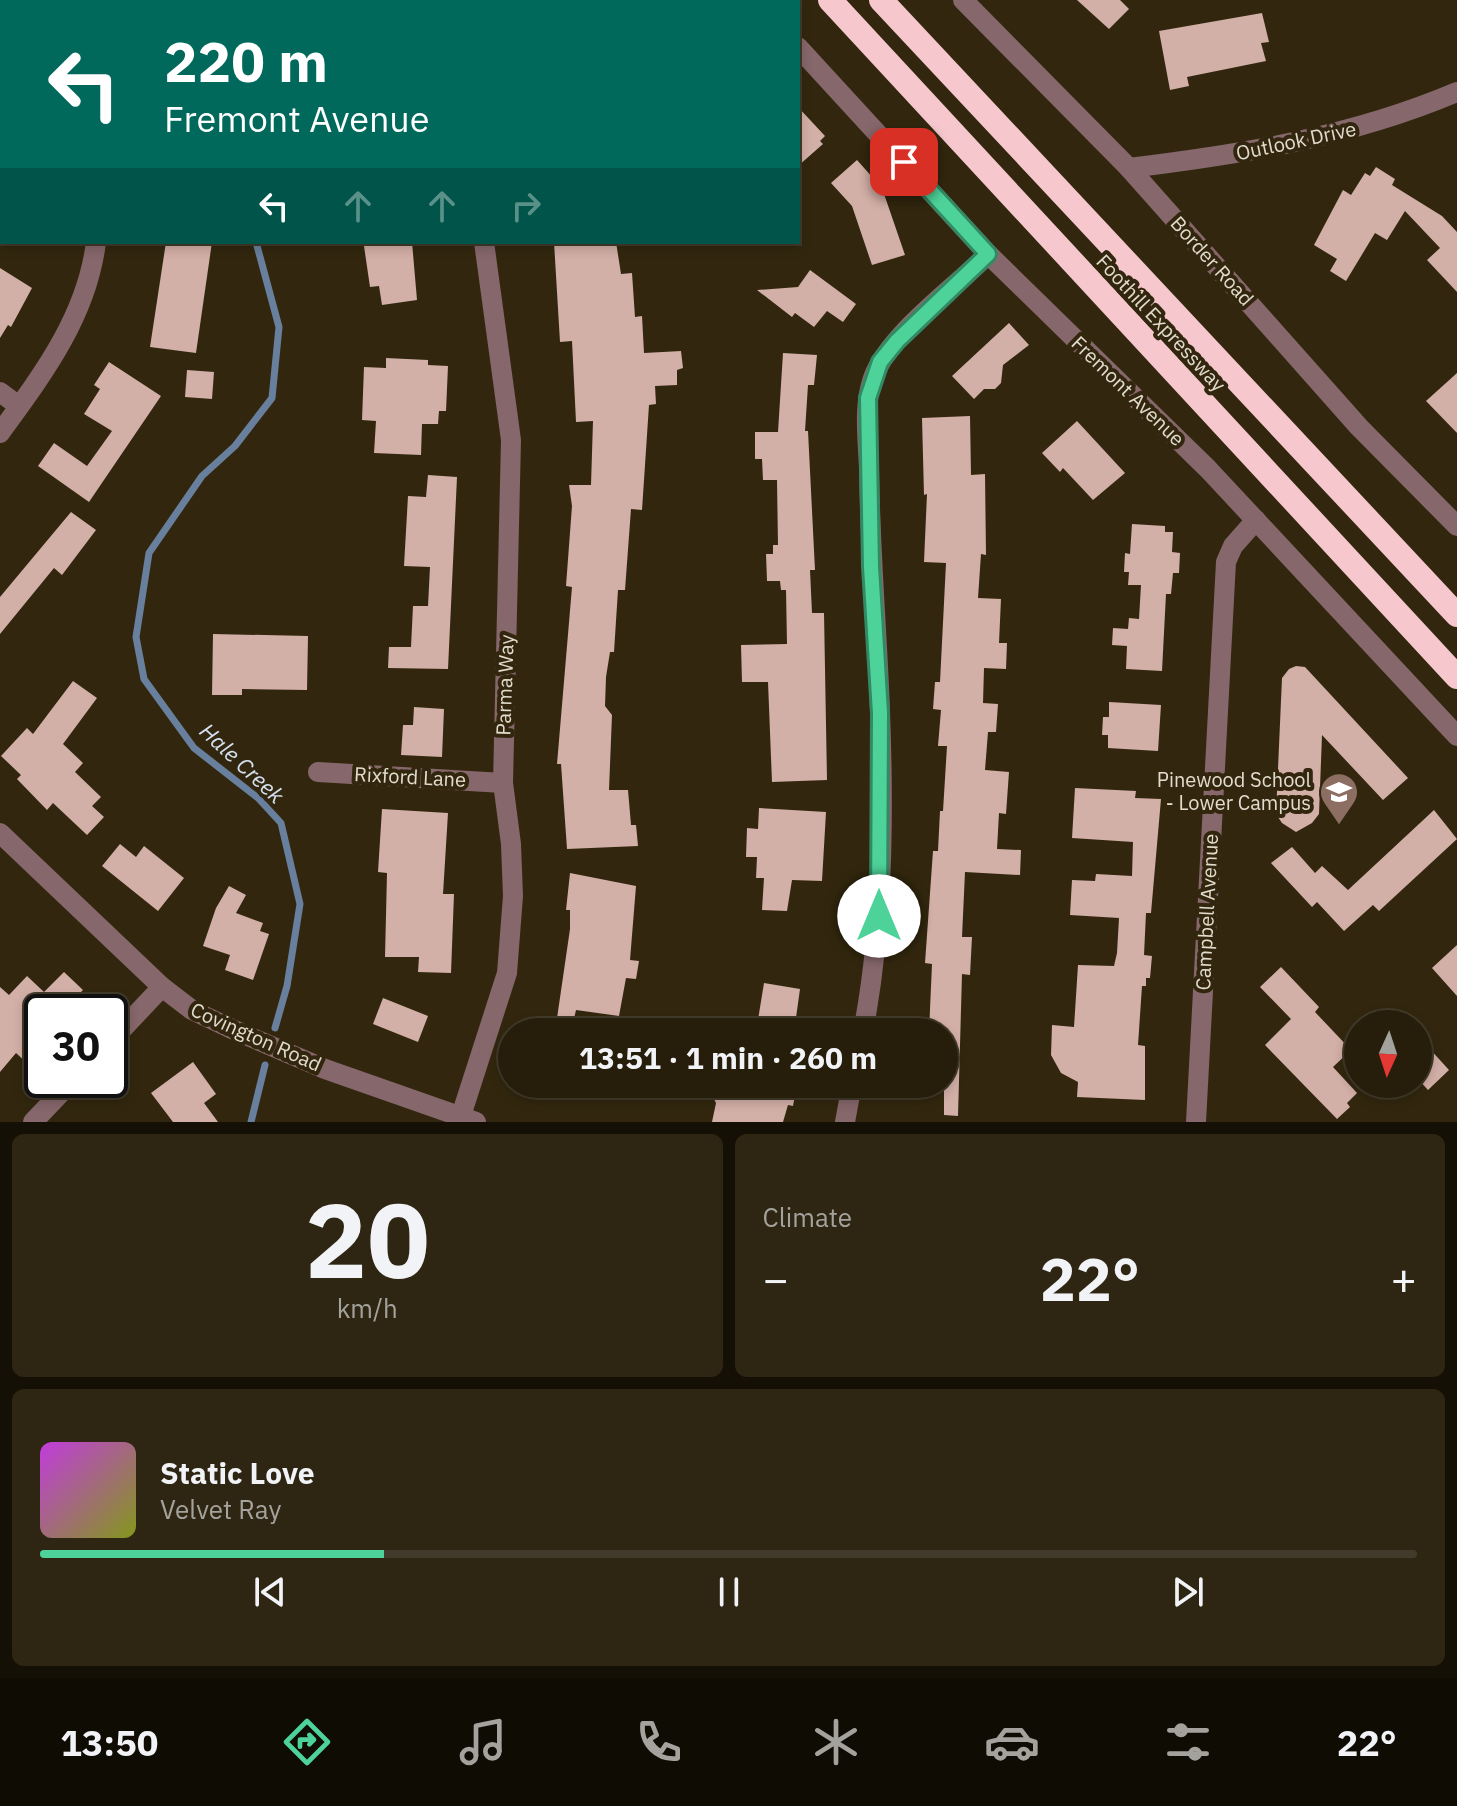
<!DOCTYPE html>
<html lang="en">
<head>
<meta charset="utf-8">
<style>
  :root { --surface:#261d0a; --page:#2e2613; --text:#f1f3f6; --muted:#a4a29c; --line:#423b2b; --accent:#4dd39a }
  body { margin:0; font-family:"IBM Plex Sans",sans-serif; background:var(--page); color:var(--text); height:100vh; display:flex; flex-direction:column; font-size:30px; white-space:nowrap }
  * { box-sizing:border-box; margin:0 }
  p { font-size:26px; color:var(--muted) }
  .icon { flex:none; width:44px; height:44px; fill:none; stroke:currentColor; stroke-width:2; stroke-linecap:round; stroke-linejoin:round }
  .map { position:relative; height:1122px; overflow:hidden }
  .sheet { display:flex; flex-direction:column; gap:12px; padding:12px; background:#151006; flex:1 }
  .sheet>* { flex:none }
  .banner { position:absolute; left:0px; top:0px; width:800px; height:244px; box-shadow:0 4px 12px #0003,0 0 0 2px var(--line); background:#00695c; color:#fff; overflow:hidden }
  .needle { width:52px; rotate:183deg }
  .fabs { position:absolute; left:1344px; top:1010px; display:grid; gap:16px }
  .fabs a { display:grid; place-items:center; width:88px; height:88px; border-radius:50%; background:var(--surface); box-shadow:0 4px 12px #0003,0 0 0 2px var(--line); font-size:40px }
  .speed { position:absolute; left:24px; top:994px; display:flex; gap:16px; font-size:40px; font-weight:700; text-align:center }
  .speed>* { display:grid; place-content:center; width:104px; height:104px; border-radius:50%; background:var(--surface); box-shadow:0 4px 12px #0003,0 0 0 2px var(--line); line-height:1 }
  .speed .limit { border:4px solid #111; border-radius:12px; background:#fff; color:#111 }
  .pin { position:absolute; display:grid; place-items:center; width:68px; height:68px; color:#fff; margin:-34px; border-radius:16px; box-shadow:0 4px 12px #0006 }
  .me { position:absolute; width:88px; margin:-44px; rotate:0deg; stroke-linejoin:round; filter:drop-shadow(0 0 6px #0008) }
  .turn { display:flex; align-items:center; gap:28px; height:168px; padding:0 32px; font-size:36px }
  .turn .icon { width:104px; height:104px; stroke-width:2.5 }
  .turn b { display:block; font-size:56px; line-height:68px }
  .lanes { display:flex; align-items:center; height:76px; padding:0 32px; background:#0003; justify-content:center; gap:40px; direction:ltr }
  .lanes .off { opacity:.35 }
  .big { font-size:60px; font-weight:700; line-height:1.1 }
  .sheet .tile { flex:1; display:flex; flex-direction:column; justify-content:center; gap:12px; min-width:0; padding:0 28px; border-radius:12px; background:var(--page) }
  .sheet .dial { align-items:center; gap:0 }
  .dial b { font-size:104px; line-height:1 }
  .song { display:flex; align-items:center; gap:24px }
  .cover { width:96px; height:96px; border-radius:12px; background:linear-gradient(135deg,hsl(290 70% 55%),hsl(70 70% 35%)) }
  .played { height:8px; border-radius:4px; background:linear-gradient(90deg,var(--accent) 25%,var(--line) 25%) }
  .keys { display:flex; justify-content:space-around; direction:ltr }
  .heat { display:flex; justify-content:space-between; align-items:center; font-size:44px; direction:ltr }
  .sheet .tiles { flex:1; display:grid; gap:12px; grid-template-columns:1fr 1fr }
  .tile:last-child { grid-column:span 2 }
  .trip { position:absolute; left:498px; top:1018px; width:460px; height:80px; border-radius:40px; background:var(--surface); box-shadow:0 4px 12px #0003,0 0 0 2px var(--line); font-weight:700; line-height:80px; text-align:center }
  .tabs { display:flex; height:128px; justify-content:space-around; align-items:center; background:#0f0c04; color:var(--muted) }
  .tabs .icon { width:56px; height:56px }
  .tabs .on { color:var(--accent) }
  .tabs b { font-size:36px; color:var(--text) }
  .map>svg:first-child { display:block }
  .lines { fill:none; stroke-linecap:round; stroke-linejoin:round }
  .stream { stroke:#68809d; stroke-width:7 }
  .building { fill:#d2afa7 }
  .minor { stroke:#86676b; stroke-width:20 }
  .highway { stroke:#f6c7cd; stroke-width:24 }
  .route-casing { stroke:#328964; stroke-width:20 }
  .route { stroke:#4dd39a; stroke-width:14 }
  .labels { text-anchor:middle; stroke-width:8; stroke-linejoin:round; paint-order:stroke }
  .street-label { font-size:20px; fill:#e3dccd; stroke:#32270e }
  .poi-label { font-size:20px; fill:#e3dccd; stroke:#32270e; text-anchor:end }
  .water-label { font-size:22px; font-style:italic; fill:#d6e2f1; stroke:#32270e }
</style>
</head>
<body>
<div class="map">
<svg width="1457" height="1122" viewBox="0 0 1457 1122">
  <rect width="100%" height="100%" fill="#32270e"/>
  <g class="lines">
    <g class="stream">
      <polyline points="322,2 323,0"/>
      <polyline points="256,242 279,327 272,398 235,446 202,476 149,553 136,637 144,679 194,748 258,798 281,823 300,904 287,986 275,1028"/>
      <polyline points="251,1122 265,1065"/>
    </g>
  </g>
  <g class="building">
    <polygon points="1077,0 1120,0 1129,9 1109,29"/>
    <polygon points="1262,13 1269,42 1261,43 1266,61 1187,77 1189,86 1170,90 1159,31"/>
    <polygon points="798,107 825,136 820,141 823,144 798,166"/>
    <polygon points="857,160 882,188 905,255 872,265 852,206 831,183"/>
    <polygon points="1376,167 1395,179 1392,185 1442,216 1457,232 1457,292 1427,260 1440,248 1405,211 1387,240 1375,233 1346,281 1330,271 1337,259 1314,245 1343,190 1351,195 1365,173 1370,176"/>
    <polygon points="166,242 212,242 196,353 150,347"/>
    <polygon points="373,242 412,242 417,300 382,305 379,286 370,287 364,246"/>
    <polygon points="554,242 616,242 621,274 632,273 635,317 642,316 644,353 681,351 683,368 677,370 677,385 655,386 656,404 649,405 642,510 631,509 625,590 618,590 614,652 610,652 606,677 605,706 612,715 609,790 628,790 631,825 636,825 638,846 567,849 561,764 557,764 572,587 566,586 572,506 569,485 591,485 593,421 576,422 572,341 560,342"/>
    <polygon points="0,268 32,288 11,327 8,325 0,338"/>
    <polygon points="810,270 856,304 843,322 827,311 814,327 795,313 792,317 757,290 798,287"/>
    <polygon points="1009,323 1029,345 1003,365 1001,383 995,389 984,389 974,399 952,376"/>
    <polygon points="783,353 817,355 814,385 808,385 805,431 808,431 815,570 810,570 812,613 824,613 827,780 772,782 768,682 742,682 741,645 787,644 786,590 781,590 780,581 767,581 766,554 773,554 773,545 778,545 777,480 763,480 762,459 755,459 755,432 778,432"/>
    <polygon points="386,358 428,360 428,365 448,366 446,411 439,411 438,424 422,424 421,455 374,453 376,421 362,420 364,367 386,368"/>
    <polygon points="109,362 161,396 89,502 38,466 54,443 87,466 112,431 84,414 100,389 94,385"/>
    <polygon points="187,370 214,372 212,399 185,397"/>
    <polygon points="1457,373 1457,433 1426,401"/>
    <polygon points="970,416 971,475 985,474 986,555 981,554 978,598 1001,599 999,643 1007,643 1006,669 984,668 983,703 998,704 996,732 988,732 985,770 1009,772 1006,814 999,813 997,849 1021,850 1020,875 965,872 962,937 972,937 970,975 962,974 958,1116 944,1115 944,1032 929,1032 932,964 925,963 933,851 938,851 940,811 943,811 947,746 938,746 941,710 933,709 935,682 940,682 946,563 924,562 927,494 924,495 922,418"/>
    <polygon points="1077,421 1125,473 1093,500 1063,468 1060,472 1042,453"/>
    <polygon points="428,475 457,477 448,669 388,668 389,647 411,647 413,606 428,606 430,567 404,566 408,496 426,497"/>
    <polygon points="71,512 96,530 62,575 54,568 0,634 0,597"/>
    <polygon points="1132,524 1165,526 1165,532 1173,532 1172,552 1180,553 1179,573 1173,573 1171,594 1166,594 1162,671 1126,669 1127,646 1112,645 1113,628 1128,629 1129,618 1139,619 1141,585 1128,585 1129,572 1124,572 1125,553 1130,554"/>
    <polygon points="213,634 308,636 307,690 242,689 242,695 212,695"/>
    <polygon points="1296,666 1305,667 1408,778 1383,800 1322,735 1319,814 1312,823 1296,832 1282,823 1276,814 1282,678 1289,669"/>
    <polygon points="73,681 97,698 63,744 83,763 75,772 101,797 92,806 104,817 87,835 53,803 47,810 17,779 21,775 1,756 27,728 33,734"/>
    <polygon points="1109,702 1161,705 1158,751 1108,748 1108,735 1102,735 1103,717 1109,717"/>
    <polygon points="414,707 444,709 442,757 401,755 403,725 413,725"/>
    <polygon points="1075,788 1136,791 1135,798 1161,799 1151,913 1146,913 1144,955 1152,956 1150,978 1146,978 1146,986 1142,986 1138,1045 1145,1046 1145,1100 1077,1097 1078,1082 1061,1073 1051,1055 1052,1025 1074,1027 1078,965 1114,966 1117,953 1119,918 1070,915 1072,880 1095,881 1096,874 1132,876 1133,842 1072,838"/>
    <polygon points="759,808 826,812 822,881 792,880 787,911 762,910 764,878 756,878 757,857 746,857 747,828 758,829"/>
    <polygon points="382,809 448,813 443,894 454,894 451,973 418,972 419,957 385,957 387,873 378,872"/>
    <polygon points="1434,810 1457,839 1379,911 1373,905 1344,931 1317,902 1312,907 1271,863 1292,847 1315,873 1322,866 1348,890"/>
    <polygon points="120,844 136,857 144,846 184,878 158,911 102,866"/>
    <polygon points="570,873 636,886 630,960 639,961 636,979 626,978 619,1016 576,1010 571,1032 555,1032 570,929 570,910 566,910"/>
    <polygon points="229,886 246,895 236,913 263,923 260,931 269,934 253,980 225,970 230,955 203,946 216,908"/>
    <polygon points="1457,945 1457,996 1432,968"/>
    <polygon points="1281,967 1319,1007 1315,1012 1351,1050 1333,1067 1357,1093 1347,1103 1350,1107 1337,1119 1265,1045 1291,1019 1260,987"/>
    <polygon points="64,972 83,990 62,1012 42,1012 42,1049 28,1064 16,1053 0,1072 0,987 9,995 27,976 44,992"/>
    <polygon points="764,983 800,989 794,1032 756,1032"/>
    <polygon points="383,998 428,1016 418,1042 373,1024"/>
    <polygon points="1418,1036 1449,1070 1428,1090 1418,1079"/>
    <polygon points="193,1062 216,1094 204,1103 218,1122 173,1122 151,1093"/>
    <polygon points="720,1084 797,1084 793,1106 788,1105 783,1122 712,1122 716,1103 713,1097"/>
  </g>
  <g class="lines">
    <g class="minor">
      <polyline points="755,0 756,2"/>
      <polyline points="963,0 1129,168 1359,427 1457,526"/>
      <polyline points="150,2 151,0"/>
      <polyline points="521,2 522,0"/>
      <polyline points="798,47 988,254 1208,469 1457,736"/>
      <path d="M 1129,168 C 1243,154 1351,137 1457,92"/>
      <polyline points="0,392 19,406"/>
      <path d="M 0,433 C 43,374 87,316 96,242"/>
      <polyline points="318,772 503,783"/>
      <polyline points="0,833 162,987 192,1010 234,1030 325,1069 476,1122"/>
      <path d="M 863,1032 C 883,927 884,818 880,711 C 877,630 870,550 869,469 C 868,440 863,406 873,378 C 889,334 955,288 988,254"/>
      <polyline points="110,1042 162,987"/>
      <polyline points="33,1122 73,1080"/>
      <polyline points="459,1122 507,973 513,896 511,844 503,783 511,440 484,242"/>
      <polyline points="845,1122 852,1084"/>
      <polyline points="1196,1122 1226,562 1233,546 1256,520"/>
    </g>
    <g class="highway">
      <polyline points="830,0 1457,677"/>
      <polyline points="881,0 1457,615"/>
    </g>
  </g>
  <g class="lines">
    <g class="route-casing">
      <polyline id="route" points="879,916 880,713 871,567 868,398 880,362 897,341 988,254 904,162"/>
    </g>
    <use href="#route" class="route"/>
  </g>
  <defs>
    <g id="school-pin" transform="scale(2)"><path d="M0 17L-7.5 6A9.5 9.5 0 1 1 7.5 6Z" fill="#8d6e63" stroke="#32270e"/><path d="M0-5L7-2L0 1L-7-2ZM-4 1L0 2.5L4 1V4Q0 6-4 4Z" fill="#fff"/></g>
  </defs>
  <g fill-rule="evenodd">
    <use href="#school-pin" x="1339" y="792"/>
  </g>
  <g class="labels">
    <g class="street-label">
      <text transform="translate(1296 141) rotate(-12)" y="7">Outlook Drive</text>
      <text transform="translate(1212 261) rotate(48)" y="7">Border Road</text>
      <text transform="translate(1161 323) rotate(47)" y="7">Foothill Expressway</text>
      <text transform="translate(1128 391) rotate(44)" y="7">Fremont Avenue</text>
      <text transform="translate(505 685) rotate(-88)" y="7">Parma Way</text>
      <text transform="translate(410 777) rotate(3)" y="7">Rixford Lane</text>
      <text transform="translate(1207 912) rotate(-87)" y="7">Campbell Avenue</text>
      <text transform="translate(256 1037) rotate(24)" y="7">Covington Road</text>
    </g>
    <g class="poi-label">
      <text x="1311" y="787">Pinewood School<tspan x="1311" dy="23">- Lower Campus</tspan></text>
    </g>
    <g class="water-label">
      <text transform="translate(242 763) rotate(43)" y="8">Hale Creek</text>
    </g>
  </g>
</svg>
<div class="fabs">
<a><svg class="needle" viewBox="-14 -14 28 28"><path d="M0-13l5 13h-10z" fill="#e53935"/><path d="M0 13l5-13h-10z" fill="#a4a29c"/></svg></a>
</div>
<div class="speed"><div class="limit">30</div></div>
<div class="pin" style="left:904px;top:162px;background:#d93025"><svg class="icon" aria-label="arrive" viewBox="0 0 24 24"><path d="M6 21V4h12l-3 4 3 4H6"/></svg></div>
<svg class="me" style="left:879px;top:916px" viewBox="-20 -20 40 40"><circle r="19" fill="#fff"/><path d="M0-13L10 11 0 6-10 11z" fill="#4dd39a"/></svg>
<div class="trip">13:51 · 1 min · 260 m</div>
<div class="banner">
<div class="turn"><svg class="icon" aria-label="left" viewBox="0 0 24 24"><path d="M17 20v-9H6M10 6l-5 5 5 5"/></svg><div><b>220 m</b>Fremont Avenue</div></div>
<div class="lanes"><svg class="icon" aria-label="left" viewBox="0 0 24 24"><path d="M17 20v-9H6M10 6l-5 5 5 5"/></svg><svg class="icon off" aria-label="ahead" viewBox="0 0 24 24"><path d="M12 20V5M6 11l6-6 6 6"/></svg><svg class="icon off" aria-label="ahead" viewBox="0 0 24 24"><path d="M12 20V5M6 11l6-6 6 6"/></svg><svg class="icon off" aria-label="right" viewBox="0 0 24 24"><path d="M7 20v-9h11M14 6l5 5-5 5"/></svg></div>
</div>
</div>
<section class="sheet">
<div class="tiles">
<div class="tile dial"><b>20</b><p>km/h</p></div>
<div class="tile"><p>Climate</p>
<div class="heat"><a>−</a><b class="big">22°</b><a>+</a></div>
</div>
<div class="tile">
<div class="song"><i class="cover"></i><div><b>Static Love</b><p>Velvet Ray</p></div></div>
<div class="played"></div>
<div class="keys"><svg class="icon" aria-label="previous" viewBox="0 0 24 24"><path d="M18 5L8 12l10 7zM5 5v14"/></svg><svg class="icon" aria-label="pause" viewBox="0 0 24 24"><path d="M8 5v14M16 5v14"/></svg><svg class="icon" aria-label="next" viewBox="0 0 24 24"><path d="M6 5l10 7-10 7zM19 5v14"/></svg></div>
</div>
</div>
</section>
<nav class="tabs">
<b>13:50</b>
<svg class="icon on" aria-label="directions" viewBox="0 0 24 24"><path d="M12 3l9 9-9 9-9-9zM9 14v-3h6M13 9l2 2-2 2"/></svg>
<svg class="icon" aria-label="music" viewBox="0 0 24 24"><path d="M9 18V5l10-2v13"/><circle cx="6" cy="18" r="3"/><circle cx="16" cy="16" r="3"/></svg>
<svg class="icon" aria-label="phone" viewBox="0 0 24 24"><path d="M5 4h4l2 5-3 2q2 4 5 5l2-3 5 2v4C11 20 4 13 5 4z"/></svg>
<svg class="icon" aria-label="climate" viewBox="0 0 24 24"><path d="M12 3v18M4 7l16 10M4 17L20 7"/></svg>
<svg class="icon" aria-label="car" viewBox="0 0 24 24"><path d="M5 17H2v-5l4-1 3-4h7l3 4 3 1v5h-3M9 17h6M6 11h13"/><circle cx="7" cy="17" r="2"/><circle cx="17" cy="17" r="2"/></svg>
<svg class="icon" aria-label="filters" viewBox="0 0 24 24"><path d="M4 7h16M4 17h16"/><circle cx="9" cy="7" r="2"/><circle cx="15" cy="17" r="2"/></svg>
<b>22°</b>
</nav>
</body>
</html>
